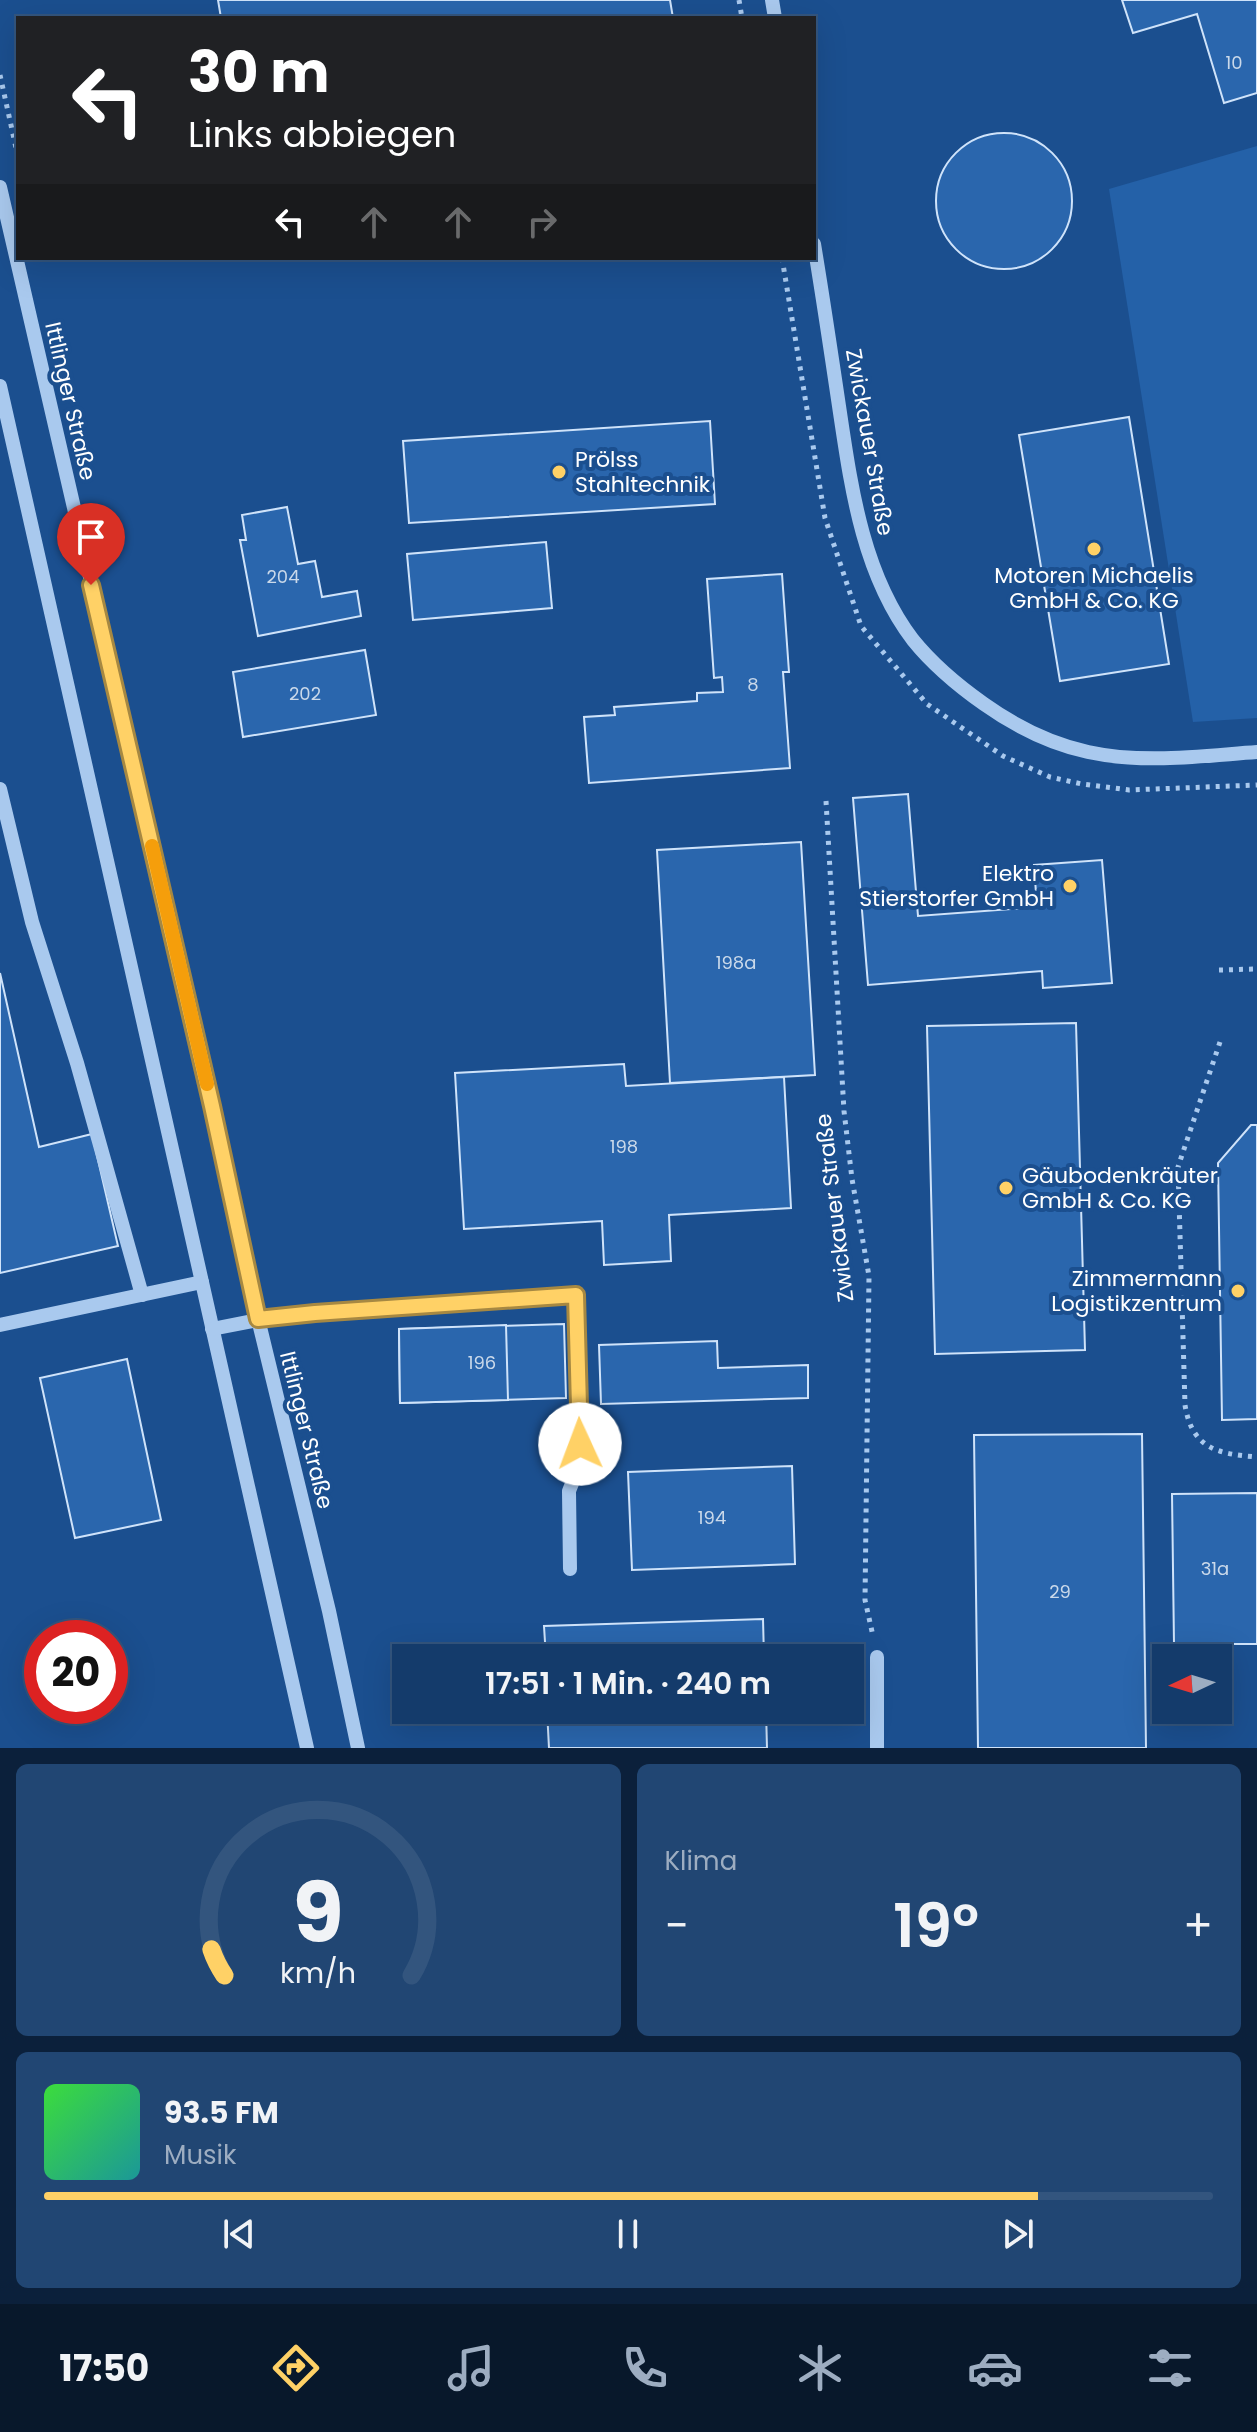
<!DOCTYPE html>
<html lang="de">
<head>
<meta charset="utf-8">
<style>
  :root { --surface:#143b6b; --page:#214673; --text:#f1f3f6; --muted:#9dadc1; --line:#33557e; --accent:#ffd166 }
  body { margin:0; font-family:Poppins,sans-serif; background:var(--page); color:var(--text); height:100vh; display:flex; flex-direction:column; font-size:30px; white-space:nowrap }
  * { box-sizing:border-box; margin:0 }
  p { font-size:26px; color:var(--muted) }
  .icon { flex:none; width:44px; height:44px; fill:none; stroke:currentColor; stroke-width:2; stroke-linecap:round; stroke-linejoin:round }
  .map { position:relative; height:1748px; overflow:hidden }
  .drawer { display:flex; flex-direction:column; gap:16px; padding:16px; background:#0b203b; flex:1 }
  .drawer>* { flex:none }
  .banner { position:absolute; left:16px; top:16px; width:800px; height:244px; border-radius:0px; box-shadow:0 8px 32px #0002,0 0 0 2px var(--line); background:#202124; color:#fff; overflow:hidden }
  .needle { width:52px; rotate:266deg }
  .controls { position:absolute; left:1152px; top:1644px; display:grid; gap:16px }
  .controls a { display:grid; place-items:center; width:80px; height:80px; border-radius:0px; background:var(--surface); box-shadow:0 8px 32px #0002,0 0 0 2px var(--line); font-size:40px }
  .speed { position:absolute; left:24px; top:1620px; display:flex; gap:16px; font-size:40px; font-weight:700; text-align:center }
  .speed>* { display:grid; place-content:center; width:104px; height:104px; border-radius:50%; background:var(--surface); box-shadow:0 8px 32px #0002,0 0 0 2px var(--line); line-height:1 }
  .speed .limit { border:12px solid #d22; background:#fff; color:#111 }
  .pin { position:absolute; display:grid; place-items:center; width:68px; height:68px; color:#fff; margin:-82px -34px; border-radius:50% 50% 50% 0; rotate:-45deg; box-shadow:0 0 8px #0007 }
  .pin .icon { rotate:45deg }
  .me { position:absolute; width:88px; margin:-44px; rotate:358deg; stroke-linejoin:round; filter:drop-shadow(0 0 6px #0008) }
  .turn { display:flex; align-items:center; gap:28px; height:168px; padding:0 40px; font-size:36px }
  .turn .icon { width:104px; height:104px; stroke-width:2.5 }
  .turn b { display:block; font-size:56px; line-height:68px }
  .lanes { display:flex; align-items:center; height:76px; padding:0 40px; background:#0003; justify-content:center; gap:40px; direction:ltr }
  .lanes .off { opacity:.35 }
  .big { font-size:60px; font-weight:600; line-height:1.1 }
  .drawer .tile { flex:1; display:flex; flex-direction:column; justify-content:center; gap:12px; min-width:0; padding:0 28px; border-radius:12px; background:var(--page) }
  .drawer .dial { align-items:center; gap:0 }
  .dial svg { height:208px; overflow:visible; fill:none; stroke:var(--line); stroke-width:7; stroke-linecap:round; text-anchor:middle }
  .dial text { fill:var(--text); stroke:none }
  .song { display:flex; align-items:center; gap:24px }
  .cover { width:96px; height:96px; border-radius:12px; background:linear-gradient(135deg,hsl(120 70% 55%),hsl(180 70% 35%)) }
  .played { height:8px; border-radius:4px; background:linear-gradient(90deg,var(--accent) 85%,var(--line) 85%) }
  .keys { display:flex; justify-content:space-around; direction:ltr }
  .heat { display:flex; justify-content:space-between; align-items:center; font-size:44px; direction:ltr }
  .drawer .tiles { flex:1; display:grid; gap:16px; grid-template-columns:1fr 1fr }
  .tile:last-child { grid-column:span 2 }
  .trip { position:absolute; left:392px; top:1644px; width:472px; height:80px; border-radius:0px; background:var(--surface); box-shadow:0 8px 32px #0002,0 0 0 2px var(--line); font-weight:600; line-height:80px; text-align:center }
  .tabs { display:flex; height:128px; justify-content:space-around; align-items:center; background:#08182b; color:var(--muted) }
  .tabs .icon { width:56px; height:56px }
  .tabs .current { color:var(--accent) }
  .tabs b { font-size:36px; color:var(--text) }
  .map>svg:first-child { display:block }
  .green { fill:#2461a8 }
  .building { fill:#2a66ad; stroke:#cfe3fa; stroke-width:2 }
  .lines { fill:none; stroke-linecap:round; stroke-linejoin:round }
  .path { stroke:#a9c9ee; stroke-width:5; stroke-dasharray:4 6; stroke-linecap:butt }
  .minor { stroke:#a9c9ee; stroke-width:14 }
  .route-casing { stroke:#a68842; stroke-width:20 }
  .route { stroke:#ffd166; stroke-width:14 }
  .slow { stroke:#f59e0b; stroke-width:14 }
  .poi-dot { fill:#ffd166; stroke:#1b4f8f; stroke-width:3 }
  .labels { text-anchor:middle; stroke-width:8; stroke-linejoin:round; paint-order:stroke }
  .number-label { font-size:18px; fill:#cad9ea }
  .street-label { font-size:22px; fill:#fff; stroke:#1b4f8f }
  .poi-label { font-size:22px; fill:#fff; stroke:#1b4f8f; text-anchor:start }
</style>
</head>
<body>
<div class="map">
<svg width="1257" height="1748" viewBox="0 0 1257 1748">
  <rect width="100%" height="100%" fill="#1b4f8f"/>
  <polygon class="green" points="1257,146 1257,718 1193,722 1109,189"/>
  <g class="building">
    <polygon points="218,0 670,0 673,18 221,18"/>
    <polygon points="1122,0 1257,0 1257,93 1224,103 1197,14 1133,33"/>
    <circle cx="1004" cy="201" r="68"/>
    <polygon points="1129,417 1169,664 1060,681 1019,435"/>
    <polygon points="710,421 715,504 409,523 403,441"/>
    <polygon points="287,507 298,564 315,561 322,597 357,591 361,616 258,636 240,540 246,540 242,515"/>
    <polygon points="546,542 552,608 413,620 407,554"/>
    <polygon points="782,574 789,672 783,672 790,768 589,783 584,717 615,715 614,707 697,701 697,693 723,692 722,677 714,678 707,579"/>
    <polygon points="365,650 376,715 243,737 233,672"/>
    <polygon points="908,794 918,916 1037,907 1034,865 1102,860 1112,983 1043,988 1042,971 868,985 853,798"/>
    <polygon points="801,842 815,1075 670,1083 657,850"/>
    <polygon points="0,973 39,1147 92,1134 118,1246 0,1273"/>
    <polygon points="1076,1023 1085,1350 935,1354 927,1026"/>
    <polygon points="624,1064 626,1086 784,1077 791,1208 669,1215 671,1261 604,1265 602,1221 464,1229 455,1073"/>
    <polygon points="1251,1125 1257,1125 1257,1419 1222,1420 1218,1163"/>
    <polygon points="564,1324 566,1398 400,1403 399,1329"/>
    <polygon points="506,1325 508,1400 400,1403 399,1329"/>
    <polygon points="717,1341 718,1368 808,1365 808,1398 601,1404 599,1345"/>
    <polygon points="127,1359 161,1520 75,1538 40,1378"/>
    <polygon points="1142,1434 1146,1748 978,1748 974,1435"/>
    <polygon points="792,1466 795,1564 632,1570 628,1472"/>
    <polygon points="1257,1493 1257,1644 1174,1644 1172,1494"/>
    <polygon points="763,1619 764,1658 546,1658 544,1626"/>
    <polygon points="547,1710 766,1710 767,1748 549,1748"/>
  </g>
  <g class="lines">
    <g class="path">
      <polyline points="739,0 742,18"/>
      <polyline points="0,75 18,157"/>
      <polyline points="782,258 825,518 861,626 927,704 1003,756 1050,777 1082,784 1129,790 1257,785"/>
      <polyline points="826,801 844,1111 852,1179 869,1276 865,1600 873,1636"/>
      <polyline points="1219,970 1257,969"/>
      <path d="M 1220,1042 L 1178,1167 L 1185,1405 C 1192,1449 1218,1454 1257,1457"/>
    </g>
    <g class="minor">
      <polyline points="772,0 775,18"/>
      <polyline points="0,187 212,1106 250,1286 329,1611 358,1748"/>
      <path d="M 814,244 C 823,298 831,352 839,406 C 851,486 862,573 913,640 C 934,666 957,685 984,704 C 1015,726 1051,744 1088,752 C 1143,764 1201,756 1257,752"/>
      <polyline points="0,386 307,1748"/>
      <polyline points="0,789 32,922 77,1063 142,1295"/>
      <polyline points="0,1325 202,1282"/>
      <polyline points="212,1329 278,1316 576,1295 581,1461 569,1491 570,1569"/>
      <polyline points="877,1657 877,1748"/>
    </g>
  </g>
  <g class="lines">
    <g class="route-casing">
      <polyline id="route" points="91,585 212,1106 258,1319 315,1313 576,1295 580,1444"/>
    </g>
    <use href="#route" class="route"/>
    <polyline class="slow" points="152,846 207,1084"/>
  </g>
  <g class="poi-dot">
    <circle cx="559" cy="472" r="8"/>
    <circle cx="1094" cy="549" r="8"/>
    <circle cx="1070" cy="886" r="8"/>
    <circle cx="1006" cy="1188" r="8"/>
    <circle cx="1238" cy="1291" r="8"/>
  </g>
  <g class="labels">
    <g class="number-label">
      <text x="1234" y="69">10</text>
      <text x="283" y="583">204</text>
      <text x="753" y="691">8</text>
      <text x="305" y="700">202</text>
      <text x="736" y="969">198a</text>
      <text x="624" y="1153">198</text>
      <text x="482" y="1369">196</text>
      <text x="712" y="1524">194</text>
      <text x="1215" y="1575">31a</text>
      <text x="1060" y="1598">29</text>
    </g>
    <g class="street-label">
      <text transform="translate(71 401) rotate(77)" y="8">Ittlinger Straße</text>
      <text transform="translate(870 442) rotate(80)" y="8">Zwickauer Straße</text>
      <text transform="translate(834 1208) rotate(-97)" y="8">Zwickauer Straße</text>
      <text transform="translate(307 1430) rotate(76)" y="8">Ittlinger Straße</text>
    </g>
    <g class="poi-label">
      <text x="575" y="467">Prölss<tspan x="575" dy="25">Stahltechnik</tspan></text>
      <text x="1094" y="583" text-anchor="middle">Motoren Michaelis<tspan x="1094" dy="25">GmbH &amp; Co. KG</tspan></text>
      <text x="1054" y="881" text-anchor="end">Elektro<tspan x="1054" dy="25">Stierstorfer GmbH</tspan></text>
      <text x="1022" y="1183">Gäubodenkräuter<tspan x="1022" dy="25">GmbH &amp; Co. KG</tspan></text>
      <text x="1222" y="1286" text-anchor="end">Zimmermann<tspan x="1222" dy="25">Logistikzentrum</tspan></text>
    </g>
  </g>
</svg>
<div class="controls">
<a><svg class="needle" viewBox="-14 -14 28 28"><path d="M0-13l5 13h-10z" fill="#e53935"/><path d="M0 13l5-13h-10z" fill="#9dadc1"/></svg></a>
</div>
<div class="speed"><div class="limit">20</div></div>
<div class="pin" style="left:91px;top:585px;background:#d93025"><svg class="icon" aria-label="arrive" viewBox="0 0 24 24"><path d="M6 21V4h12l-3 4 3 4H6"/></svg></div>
<svg class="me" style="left:580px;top:1444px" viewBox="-20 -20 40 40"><circle r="19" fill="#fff"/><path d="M0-13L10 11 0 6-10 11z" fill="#ffd166"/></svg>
<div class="trip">17:51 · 1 Min. · 240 m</div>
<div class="banner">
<div class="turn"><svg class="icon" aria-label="left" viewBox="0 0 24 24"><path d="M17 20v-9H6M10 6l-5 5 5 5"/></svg><div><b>30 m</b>Links abbiegen</div></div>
<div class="lanes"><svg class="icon" aria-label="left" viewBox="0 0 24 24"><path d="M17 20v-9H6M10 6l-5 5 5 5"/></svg><svg class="icon off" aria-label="ahead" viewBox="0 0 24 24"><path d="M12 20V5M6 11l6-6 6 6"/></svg><svg class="icon off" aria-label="ahead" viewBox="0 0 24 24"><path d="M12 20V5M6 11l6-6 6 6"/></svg><svg class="icon off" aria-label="right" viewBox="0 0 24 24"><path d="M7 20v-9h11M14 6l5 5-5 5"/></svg></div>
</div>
</div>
<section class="drawer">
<div class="tiles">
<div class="tile dial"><svg viewBox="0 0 100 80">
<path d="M14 69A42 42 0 1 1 86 69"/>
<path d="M14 69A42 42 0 0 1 9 59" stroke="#ffd166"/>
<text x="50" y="56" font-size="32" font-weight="700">9</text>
<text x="50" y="72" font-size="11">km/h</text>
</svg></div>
<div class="tile"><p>Klima</p>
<div class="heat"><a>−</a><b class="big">19°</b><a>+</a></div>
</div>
<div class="tile">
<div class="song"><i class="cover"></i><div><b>93.5 FM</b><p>Musik</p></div></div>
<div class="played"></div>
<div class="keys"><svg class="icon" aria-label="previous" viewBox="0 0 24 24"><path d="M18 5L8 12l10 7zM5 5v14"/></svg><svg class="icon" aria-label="pause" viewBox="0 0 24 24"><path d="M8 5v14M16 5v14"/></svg><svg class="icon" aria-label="next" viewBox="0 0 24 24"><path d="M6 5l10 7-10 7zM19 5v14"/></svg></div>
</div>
</div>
</section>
<nav class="tabs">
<b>17:50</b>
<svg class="icon current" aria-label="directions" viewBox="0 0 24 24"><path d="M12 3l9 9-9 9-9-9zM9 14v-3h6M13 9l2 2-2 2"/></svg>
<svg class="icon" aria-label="music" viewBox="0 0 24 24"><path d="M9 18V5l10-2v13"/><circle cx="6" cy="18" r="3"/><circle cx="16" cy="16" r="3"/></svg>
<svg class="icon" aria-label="phone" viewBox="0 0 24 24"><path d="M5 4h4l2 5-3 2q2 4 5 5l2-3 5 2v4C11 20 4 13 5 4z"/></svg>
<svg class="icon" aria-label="climate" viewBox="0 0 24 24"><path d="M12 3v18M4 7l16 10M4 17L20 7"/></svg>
<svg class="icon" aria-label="car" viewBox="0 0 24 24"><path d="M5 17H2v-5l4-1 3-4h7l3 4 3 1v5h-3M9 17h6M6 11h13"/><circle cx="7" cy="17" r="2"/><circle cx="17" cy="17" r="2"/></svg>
<svg class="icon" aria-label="filters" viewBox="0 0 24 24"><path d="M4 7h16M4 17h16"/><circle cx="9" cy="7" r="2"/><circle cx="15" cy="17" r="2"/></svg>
</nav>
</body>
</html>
